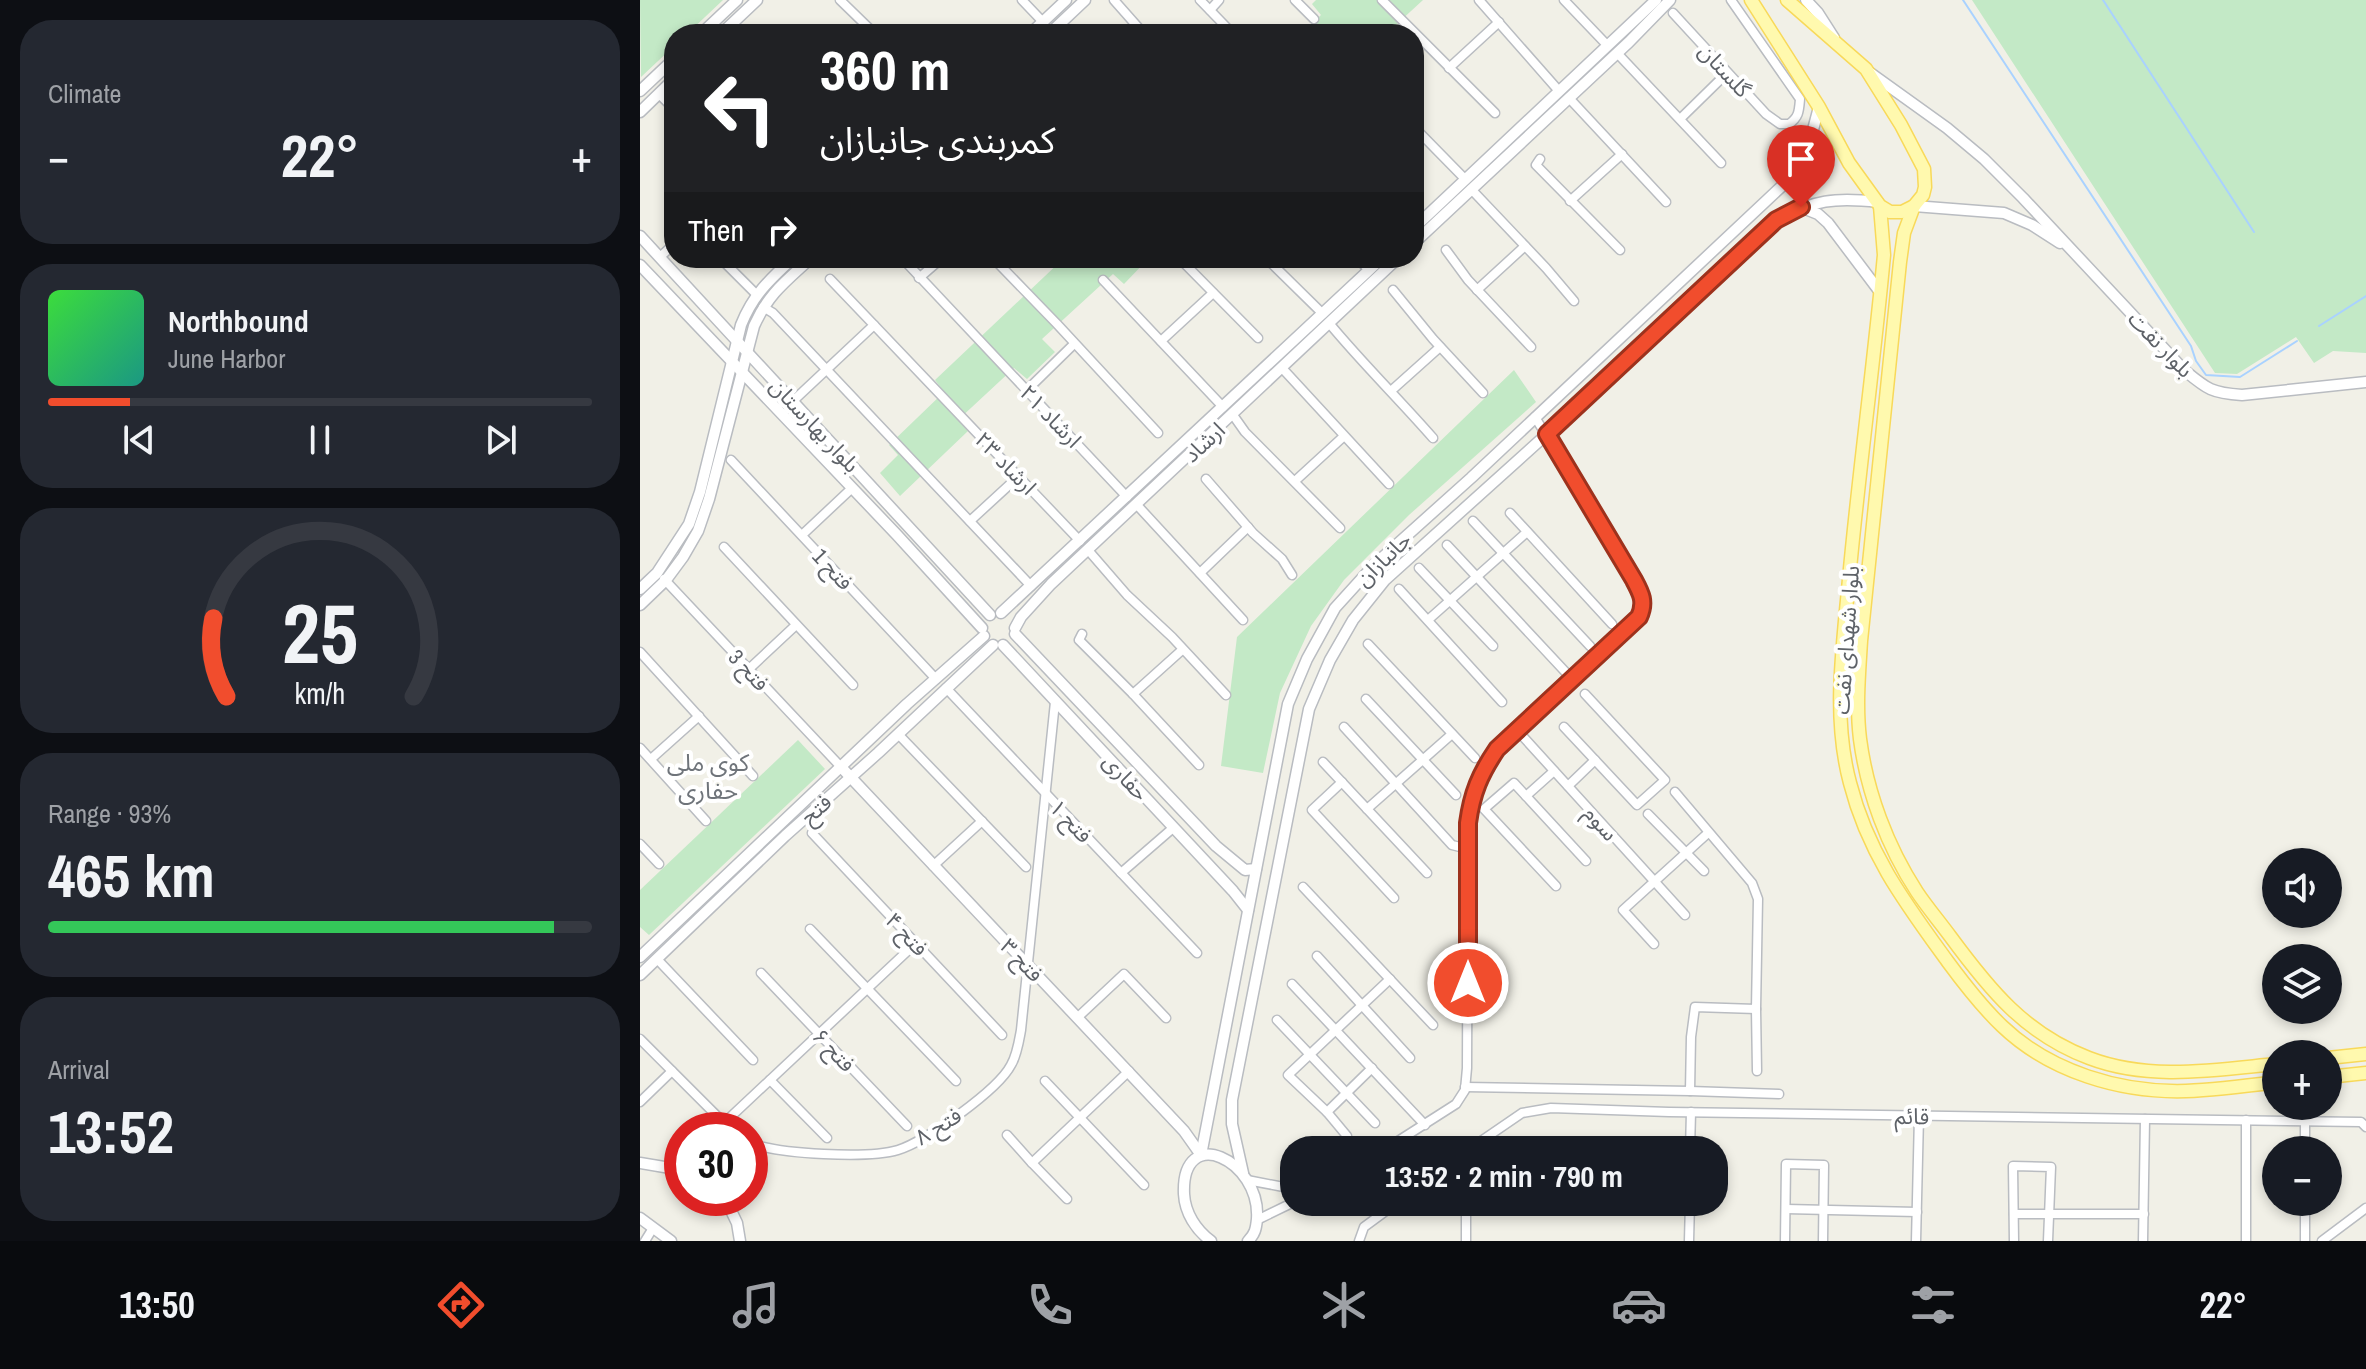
<!DOCTYPE html>
<html lang="en">
<head>
<meta charset="utf-8">
<style>
  :root { --surface:#171b24; --page:#242831; --text:#f1f3f6; --muted:#9ea1a6; --line:#363941; --accent:#f14d2d }
  body { margin:0; font-family:"Archivo Narrow","Noto Sans Arabic",sans-serif; background:var(--page); color:var(--text); height:100vh; display:flex; flex-direction:column; font-size:30px; white-space:nowrap }
  * { box-sizing:border-box; margin:0 }
  p { font-size:26px; color:var(--muted) }
  .icon { flex:none; width:44px; height:44px; fill:none; stroke:currentColor; stroke-width:2; stroke-linecap:round; stroke-linejoin:round }
  .map { position:relative; flex:1; overflow:hidden }
  .sheet { display:flex; flex-direction:column; gap:20px; padding:20px; background:#0d0f14; width:640px }
  .sheet>* { flex:none }
  .hud { position:absolute; left:24px; top:24px; width:760px; height:244px; border-radius:32px; box-shadow:0 4px 12px #0003; background:#202124; color:#fff; overflow:hidden }
  .tools { position:absolute; left:1622px; top:848px; display:grid; gap:16px }
  .tools a { display:grid; place-items:center; width:80px; height:80px; border-radius:50%; background:var(--surface); box-shadow:0 4px 12px #0003; font-size:40px }
  .speed { position:absolute; left:24px; top:1112px; display:flex; gap:16px; font-size:40px; font-weight:700; text-align:center }
  .speed>* { display:grid; place-content:center; width:104px; height:104px; border-radius:50%; background:var(--surface); box-shadow:0 4px 12px #0003; line-height:1 }
  .speed .limit { border:12px solid #d22; background:#fff; color:#111 }
  .pin { position:absolute; display:grid; place-items:center; width:68px; height:68px; color:#fff; margin:-82px -34px; border-radius:50% 50% 50% 0; rotate:-45deg; box-shadow:0 0 8px #0007 }
  .pin .icon { rotate:45deg }
  .me { position:absolute; width:88px; margin:-44px; rotate:0deg; stroke-linejoin:round; filter:drop-shadow(0 0 6px #0008) }
  .turn { display:flex; align-items:center; gap:28px; height:168px; padding:0 24px; font-size:36px }
  .turn .icon { width:104px; height:104px; stroke-width:2.5 }
  .turn b { display:block; font-size:56px; line-height:68px }
  .then { display:flex; align-items:center; height:76px; padding:0 24px; background:#0003; gap:16px; font-size:30px }
  .big { font-size:60px; font-weight:700; line-height:1.1 }
  .sheet .widget { flex:1; display:flex; flex-direction:column; justify-content:center; gap:12px; min-width:0; padding:0 28px; border-radius:32px; background:var(--page) }
  .sheet .dial { align-items:center; gap:0 }
  .dial svg { height:208px; overflow:visible; fill:none; stroke:var(--line); stroke-width:7; stroke-linecap:round; text-anchor:middle }
  .dial text { fill:var(--text); stroke:none }
  .song { display:flex; align-items:center; gap:24px }
  .cover { width:96px; height:96px; border-radius:12px; background:linear-gradient(135deg,hsl(120 70% 55%),hsl(170 70% 35%)) }
  .played { height:8px; border-radius:4px; background:linear-gradient(90deg,var(--accent) 15%,var(--line) 15%) }
  .keys { display:flex; justify-content:space-around; direction:ltr }
  .heat { display:flex; justify-content:space-between; align-items:center; font-size:44px; direction:ltr }
  .charge { height:12px; border-radius:6px; background:linear-gradient(90deg,#34c759 93%,var(--line) 0) }
  .trip { position:absolute; left:640px; top:1136px; width:448px; height:80px; border-radius:32px; background:var(--surface); box-shadow:0 4px 12px #0003; font-weight:700; line-height:80px; text-align:center }
  .menu { display:flex; height:128px; justify-content:space-around; align-items:center; background:#090b0e; color:var(--muted) }
  .menu .icon { width:56px; height:56px }
  .menu .on { color:var(--accent) }
  .menu b { font-size:36px; color:var(--text) }
  main { display:flex; flex:1; min-height:0 }
  .map>svg:first-child { display:block }
  .green { fill:#c3e9c6 }
  .lines { fill:none; stroke-linecap:round; stroke-linejoin:round }
  .stream { stroke:#a9d2ff; stroke-width:2 }
  .minor-casing { stroke:#b9bcc1; stroke-width:11 }
  .tertiary-casing { stroke:#b9bcc1; stroke-width:13 }
  .primary-casing { stroke:#f8d95a; stroke-width:15 }
  .minor { stroke:#fff; stroke-width:8 }
  .tertiary { stroke:#fff; stroke-width:10 }
  .primary { stroke:#fff9ae; stroke-width:12 }
  .route-casing { stroke:#9d321d; stroke-width:20 }
  .route { stroke:#f14d2d; stroke-width:14 }
  .labels { text-anchor:middle; stroke-width:8; stroke-linejoin:round; paint-order:stroke }
  .street-label { font-size:22px; fill:#5e6268; stroke:#fff }
  .neighbourhood-label { font-size:24px; fill:#6f747a; stroke:#fff }
</style>
</head>
<body>
<main>
<section class="sheet">
<div class="widget"><p>Climate</p>
<div class="heat"><a>−</a><b class="big">22°</b><a>+</a></div>
</div>
<div class="widget">
<div class="song"><i class="cover"></i><div><b>Northbound</b><p>June Harbor</p></div></div>
<div class="played"></div>
<div class="keys"><svg class="icon" aria-label="previous" viewBox="0 0 24 24"><path d="M18 5L8 12l10 7zM5 5v14"/></svg><svg class="icon" aria-label="pause" viewBox="0 0 24 24"><path d="M8 5v14M16 5v14"/></svg><svg class="icon" aria-label="next" viewBox="0 0 24 24"><path d="M6 5l10 7-10 7zM19 5v14"/></svg></div>
</div>
<div class="widget dial"><svg viewBox="0 0 100 80">
<path d="M14 69A42 42 0 1 1 86 69"/>
<path d="M14 69A42 42 0 0 1 9 39" stroke="#f14d2d"/>
<text x="50" y="56" font-size="32" font-weight="700">25</text>
<text x="50" y="72" font-size="11">km/h</text>
</svg></div>
<div class="widget"><p>Range · 93%</p><b class="big">465 km</b><div class="charge"></div></div>
<div class="widget"><p>Arrival</p><b class="big">13:52</b></div>
</section>
<div class="map">
<svg width="1726" height="1241" viewBox="0 0 1726 1241">
  <rect width="100%" height="100%" fill="#f1f0e7"/>
  <g class="green">
    <polygon points="0,0 83,0 47,34 34,34 34,46 1,77"/>
    <polygon points="676,0 783,0 746,34 661,34 681,15 672,4"/>
    <polygon points="1332,0 1726,0 1726,353 1693,351 1674,363 1656,337 1597,374 1575,373"/>
    <polygon points="424,258 509,258 484,284 473,274 402,339 415,352 387,379 374,368 318,420 328,431 260,496 240,473 258,455 249,445 304,392 295,380"/>
    <polygon points="874,370 896,402 769,515 704,580 671,626 640,693 623,773 581,766 597,637"/>
    <polygon points="158,740 185,769 9,935 0,927 0,890"/>
  </g>
  <g class="lines">
    <g class="stream">
      <polyline points="1323,0 1551,346 1556,361 1566,375 1600,377 1657,341"/>
      <polyline points="1463,0 1614,232"/>
      <polyline points="1679,326 1726,296"/>
    </g>
    <g class="minor-casing">
      <g id="minor">
        <polyline points="200,0 235,34"/>
        <polyline points="382,0 403,22"/>
        <polyline points="474,0 504,34"/>
        <polyline points="560,0 593,34"/>
        <polyline points="655,0 674,19"/>
        <polyline points="742,0 855,113"/>
        <polyline points="839,0 919,91"/>
        <polyline points="924,0 967,45"/>
        <polyline points="570,10 579,0"/>
        <path d="M 1033,13 L 1126,114 L 1140,124 L 1149,124 C 1159,117 1159,111 1160,99 L 1091,0"/>
        <polyline points="977,53 1081,163"/>
        <polyline points="809,68 859,22"/>
        <polyline points="19,94 34,109"/>
        <polyline points="929,98 1026,202"/>
        <polyline points="1040,119 1087,73"/>
        <polyline points="774,127 825,179"/>
        <polyline points="900,159 896,165 980,250"/>
        <polyline points="831,189 906,268 934,301"/>
        <polyline points="930,201 982,154"/>
        <polyline points="806,250 828,280 891,347"/>
        <polyline points="20,257 34,244"/>
        <polyline points="80,258 116,294"/>
        <polyline points="262,258 487,497"/>
        <polyline points="353,258 417,324 518,433"/>
        <polyline points="539,258 618,338"/>
        <polyline points="626,258 683,314"/>
        <polyline points="717,258 729,270"/>
        <polyline points="279,278 302,258"/>
        <polyline points="463,280 583,407"/>
        <polyline points="753,290 793,339 843,393"/>
        <polyline points="837,290 885,246"/>
        <polyline points="123,307 133,313 391,586"/>
        <path d="M 689,323 C 722,363 759,399 793,438"/>
        <polyline points="234,325 440,541"/>
        <polyline points="521,341 573,293"/>
        <polyline points="642,368 749,484"/>
        <polyline points="387,390 434,344"/>
        <polyline points="752,390 800,347"/>
        <polyline points="153,401 234,325 190,279"/>
        <polyline points="593,415 605,432 700,528"/>
        <polyline points="91,460 296,679"/>
        <polyline points="566,479 613,533 642,559 652,575"/>
        <polyline points="655,481 703,437"/>
        <polyline points="497,505 603,620"/>
        <polyline points="870,513 972,624"/>
        <polyline points="330,521 379,476"/>
        <polyline points="833,521 950,646"/>
        <polyline points="162,535 211,489"/>
        <polyline points="807,545 932,679"/>
        <polyline points="84,547 213,685"/>
        <polyline points="448,550 487,595 532,637 586,695"/>
        <polyline points="779,568 853,646"/>
        <polyline points="560,573 608,527"/>
        <polyline points="24,579 201,767"/>
        <polyline points="759,589 862,702"/>
        <polyline points="788,620 887,532"/>
        <polyline points="442,634 439,640 493,694 559,765"/>
        <polyline points="728,644 835,758"/>
        <polyline points="0,652 113,776"/>
        <polyline points="109,669 156,625"/>
        <polyline points="306,688 557,953"/>
        <polyline points="493,694 542,650"/>
        <polyline points="726,699 816,795"/>
        <polyline points="704,727 812,845 828,849"/>
        <polyline points="924,727 997,805 1025,780 945,694"/>
        <polyline points="877,730 1045,915"/>
        <polyline points="258,734 386,867"/>
        <polyline points="0,748 66,821"/>
        <polyline points="11,759 59,716"/>
        <polyline points="683,762 787,873"/>
        <polyline points="702,782 672,810 754,898"/>
        <polyline points="928,786 955,760"/>
        <polyline points="886,796 914,771"/>
        <polyline points="727,809 812,734"/>
        <polyline points="1008,814 1064,871"/>
        <polyline points="172,833 362,1035"/>
        <polyline points="0,844 19,864"/>
        <polyline points="293,866 342,821"/>
        <polyline points="481,873 533,828"/>
        <polyline points="916,886 844,809 874,783 946,861"/>
        <polyline points="663,887 793,1025"/>
        <polyline points="170,929 316,1081"/>
        <polyline points="1014,944 983,910 1068,833"/>
        <polyline points="677,956 770,1058"/>
        <polyline points="17,959 113,1060"/>
        <polyline points="121,973 267,1126"/>
        <polyline points="652,984 785,1125"/>
        <polyline points="1116,1009 1117,1071"/>
        <polyline points="437,1018 484,974 526,1018"/>
        <polyline points="637,1020 735,1123"/>
        <polyline points="0,1039 91,1130"/>
        <polyline points="732,1068 687,1112 648,1075 750,979"/>
        <polyline points="130,1080 187,1138"/>
        <polyline points="405,1081 504,1185"/>
        <polyline points="825,1087 1050,1091 1051,1037 1055,1007 1116,1009 1118,899 1112,883 1035,792"/>
        <polyline points="1050,1091 1139,1094"/>
        <polyline points="0,1102 32,1071"/>
        <polyline points="687,1112 707,1136"/>
        <polyline points="1606,1120 1606,1241"/>
        <polyline points="83,1124 276,943"/>
        <polyline points="367,1135 392,1163"/>
        <path d="M 110,1143 C 140,1154 227,1159 258,1150 C 285,1142 358,1090 371,1065 C 377,1055 379,1041 381,1030 L 415,702"/>
        <path d="M 744,1150 L 816,1104 L 825,1090 L 827,1068 L 828,823 C 832,793 840,774 857,749 L 999,617 C 1006,602 1001,593 994,580 L 895,417"/>
        <polyline points="828,1150 882,1113 911,1108 1029,1112 1721,1122 1726,1127"/>
        <polyline points="921,1150 921,1145 955,1146 955,1150"/>
        <polyline points="1050,1150 1051,1112"/>
        <polyline points="1665,1150 1665,1121"/>
        <polyline points="607,1180 654,1189"/>
        <polyline points="427,1199 392,1163 489,1071"/>
        <polyline points="920,1202 920,1209 955,1209 955,1202"/>
        <polyline points="1146,1209 1277,1212"/>
        <polyline points="1374,1214 1504,1214"/>
        <polyline points="617,1220 654,1202"/>
        <polyline points="5,1241 13,1228"/>
        <polyline points="719,1241 724,1227 758,1202"/>
        <polyline points="826,1241 826,1202"/>
        <polyline points="1049,1241 1050,1202"/>
        <polyline points="1145,1241 1146,1164 1184,1165 1183,1241"/>
        <polyline points="1276,1241 1279,1116"/>
        <polyline points="1374,1241 1373,1166 1411,1167 1408,1241"/>
        <polyline points="1503,1241 1505,1119"/>
        <polyline points="1665,1241 1665,1202"/>
        <polyline points="1682,1241 1726,1208"/>
      </g>
    </g>
    <g class="tertiary-casing">
      <g id="tertiary">
        <polyline points="1166,0 1178,13 1194,38"/>
        <polyline points="61,34 97,0"/>
        <polyline points="81,34 117,0"/>
        <polyline points="390,34 426,0"/>
        <polyline points="409,34 445,0"/>
        <path d="M 1229,72 L 1307,128 L 1344,159 L 1383,198 L 1544,370 C 1567,389 1571,393 1602,395 L 1726,382"/>
        <polyline points="0,91 34,59"/>
        <polyline points="0,112 34,79"/>
        <polyline points="1274,206 1364,213 1392,225 1420,243"/>
        <polyline points="1163,208 1178,214 1188,223 1240,292"/>
        <polyline points="774,228 1016,0"/>
        <polyline points="0,236 350,615"/>
        <polyline points="774,243 989,42 1030,0"/>
        <polyline points="0,265 257,535 342,628"/>
        <path d="M 0,589 L 17,573 L 49,524 L 60,492 L 101,325 C 113,295 129,280 153,258"/>
        <path d="M 0,605 L 26,580 L 43,557 L 58,531 L 69,499 L 114,326 C 129,293 145,282 171,258"/>
        <polyline points="361,613 742,258"/>
        <polyline points="375,628 381,617 411,584 758,258"/>
        <polyline points="375,634 576,846 605,870 616,869"/>
        <polyline points="363,645 593,891 608,910"/>
        <polyline points="201,767 544,1131 561,1155"/>
        <polyline points="0,957 267,704 344,636"/>
        <polyline points="0,975 145,836 238,753 353,645"/>
        <polyline points="561,1155 648,704 667,659 695,608 734,565 831,478 1142,186 1170,141 1179,107"/>
        <polyline points="0,1163 42,1170"/>
        <path d="M 603,1173 L 592,1124 L 592,1100 L 669,709 L 690,660 L 713,620 L 745,580 L 907,434 L 1136,220 C 1174,200 1195,197 1238,202"/>
        <polyline points="85,1198 97,1223 100,1241"/>
        <polyline points="0,1218 31,1241"/>
        <path d="M 571,1241 C 556,1230 545,1213 544,1194 C 541,1122 621,1160 617,1219 C 616,1229 615,1234 608,1241"/>
      </g>
    </g>
    <g class="primary-casing">
      <g id="primary">
        <polyline points="1111,0 1179,107 1209,163 1240,206 1250,212 1262,212 1274,206 1283,195 1285,187 1284,169 1261,125 1226,69 1147,0"/>
        <path d="M 1240,206 L 1244,255 C 1234,363 1219,471 1209,579 C 1203,647 1192,716 1210,783 C 1228,854 1266,904 1308,962 C 1325,985 1342,1007 1362,1026 C 1410,1072 1481,1093 1546,1091 C 1576,1090 1606,1086 1636,1082"/>
        <path d="M 1274,206 L 1264,233 L 1260,262 L 1221,641 C 1219,674 1216,706 1220,739 C 1227,792 1247,846 1277,892 C 1287,907 1299,921 1310,936 C 1349,989 1385,1034 1449,1058 C 1509,1081 1574,1070 1636,1064"/>
        <polyline points="1688,1058 1726,1054"/>
        <polyline points="1688,1077 1726,1073"/>
      </g>
    </g>
    <use href="#minor" class="minor"/>
    <use href="#tertiary" class="tertiary"/>
    <use href="#primary" class="primary"/>
  </g>
  <g class="lines">
    <g class="route-casing">
      <path id="route" d="M 828,983 L 828,823 C 832,793 840,774 857,749 L 999,617 C 1006,602 1001,593 994,580 L 907,434 L 1136,220 L 1161,207"/>
    </g>
    <use href="#route" class="route"/>
  </g>
  <g class="labels">
    <g class="street-label">
      <text transform="translate(1085 70) rotate(47)" y="8">گلستان</text>
      <text transform="translate(1521 344) rotate(46)" y="8">بلوار نفت</text>
      <text transform="translate(411 416) rotate(46)" y="8">ارشاد ۲۱</text>
      <text transform="translate(175 425) rotate(47)" y="8">بلوار بهارستان</text>
      <text transform="translate(564 442) rotate(-43)" y="8">ارشاد</text>
      <text transform="translate(366 463) rotate(46)" y="8">ارشاد ۲۳</text>
      <text transform="translate(743 559) rotate(-44)" y="8">جانبازان</text>
      <text transform="translate(193 569) rotate(47)" y="8">فتح 1</text>
      <text transform="translate(1206 640) rotate(-86)" y="8">بلوار شهدای نفت</text>
      <text transform="translate(109 670) rotate(47)" y="8">فتح 3</text>
      <text transform="translate(486 777) rotate(47)" y="8">حفاری</text>
      <text transform="translate(176 809) rotate(-42)" y="8">فتح</text>
      <text transform="translate(431 821) rotate(46)" y="8">فتح ۱</text>
      <text transform="translate(961 823) rotate(48)" y="8">سوم</text>
      <text transform="translate(267 934) rotate(47)" y="8">فتح ۴</text>
      <text transform="translate(382 960) rotate(46)" y="8">فتح ۳</text>
      <text transform="translate(194 1050) rotate(46)" y="8">فتح ۶</text>
      <text transform="translate(1272 1116) rotate(1)" y="8">قائم</text>
      <text transform="translate(298 1126) rotate(-32)" y="8">فتح ۸</text>
    </g>
    <g class="neighbourhood-label">
      <text x="68" y="771">کوی ملی<tspan x="68" dy="28">حفاری</tspan></text>
    </g>
  </g>
</svg>
<div class="tools">
<a><svg class="icon" aria-label="sound" viewBox="0 0 24 24"><path d="M4 9h4l5-4v14l-5-4H4zM17 9q2 3 0 6"/></svg></a>
<a><svg class="icon" aria-label="layers" viewBox="0 0 24 24"><path d="M12 4l9 5-9 5-9-5zM3 14l9 5 9-5"/></svg></a>
<a>+</a>
<a>−</a>
</div>
<div class="speed"><div class="limit">30</div></div>
<div class="pin" style="left:1161px;top:207px;background:#d93025"><svg class="icon" aria-label="arrive" viewBox="0 0 24 24"><path d="M6 21V4h12l-3 4 3 4H6"/></svg></div>
<svg class="me" style="left:828px;top:983px" viewBox="-20 -20 40 40"><circle r="17" fill="#f14d2d" stroke="#fff" stroke-width="3"/><path d="M0-11L8 9 0 5-8 9z" fill="#fff"/></svg>
<div class="trip">13:52 · 2 min · 790 m</div>
<div class="hud">
<div class="turn"><svg class="icon" aria-label="left" viewBox="0 0 24 24"><path d="M17 20v-9H6M10 6l-5 5 5 5"/></svg><div><b>360 m</b>کمربندی جانبازان</div></div>
<div class="then">Then<svg class="icon" aria-label="right" viewBox="0 0 24 24"><path d="M7 20v-9h11M14 6l5 5-5 5"/></svg></div>
</div>
</div>
</main>
<nav class="menu">
<b>13:50</b>
<svg class="icon on" aria-label="directions" viewBox="0 0 24 24"><path d="M12 3l9 9-9 9-9-9zM9 14v-3h6M13 9l2 2-2 2"/></svg>
<svg class="icon" aria-label="music" viewBox="0 0 24 24"><path d="M9 18V5l10-2v13"/><circle cx="6" cy="18" r="3"/><circle cx="16" cy="16" r="3"/></svg>
<svg class="icon" aria-label="phone" viewBox="0 0 24 24"><path d="M5 4h4l2 5-3 2q2 4 5 5l2-3 5 2v4C11 20 4 13 5 4z"/></svg>
<svg class="icon" aria-label="climate" viewBox="0 0 24 24"><path d="M12 3v18M4 7l16 10M4 17L20 7"/></svg>
<svg class="icon" aria-label="car" viewBox="0 0 24 24"><path d="M5 17H2v-5l4-1 3-4h7l3 4 3 1v5h-3M9 17h6M6 11h13"/><circle cx="7" cy="17" r="2"/><circle cx="17" cy="17" r="2"/></svg>
<svg class="icon" aria-label="filters" viewBox="0 0 24 24"><path d="M4 7h16M4 17h16"/><circle cx="9" cy="7" r="2"/><circle cx="15" cy="17" r="2"/></svg>
<b>22°</b>
</nav>
</body>
</html>
